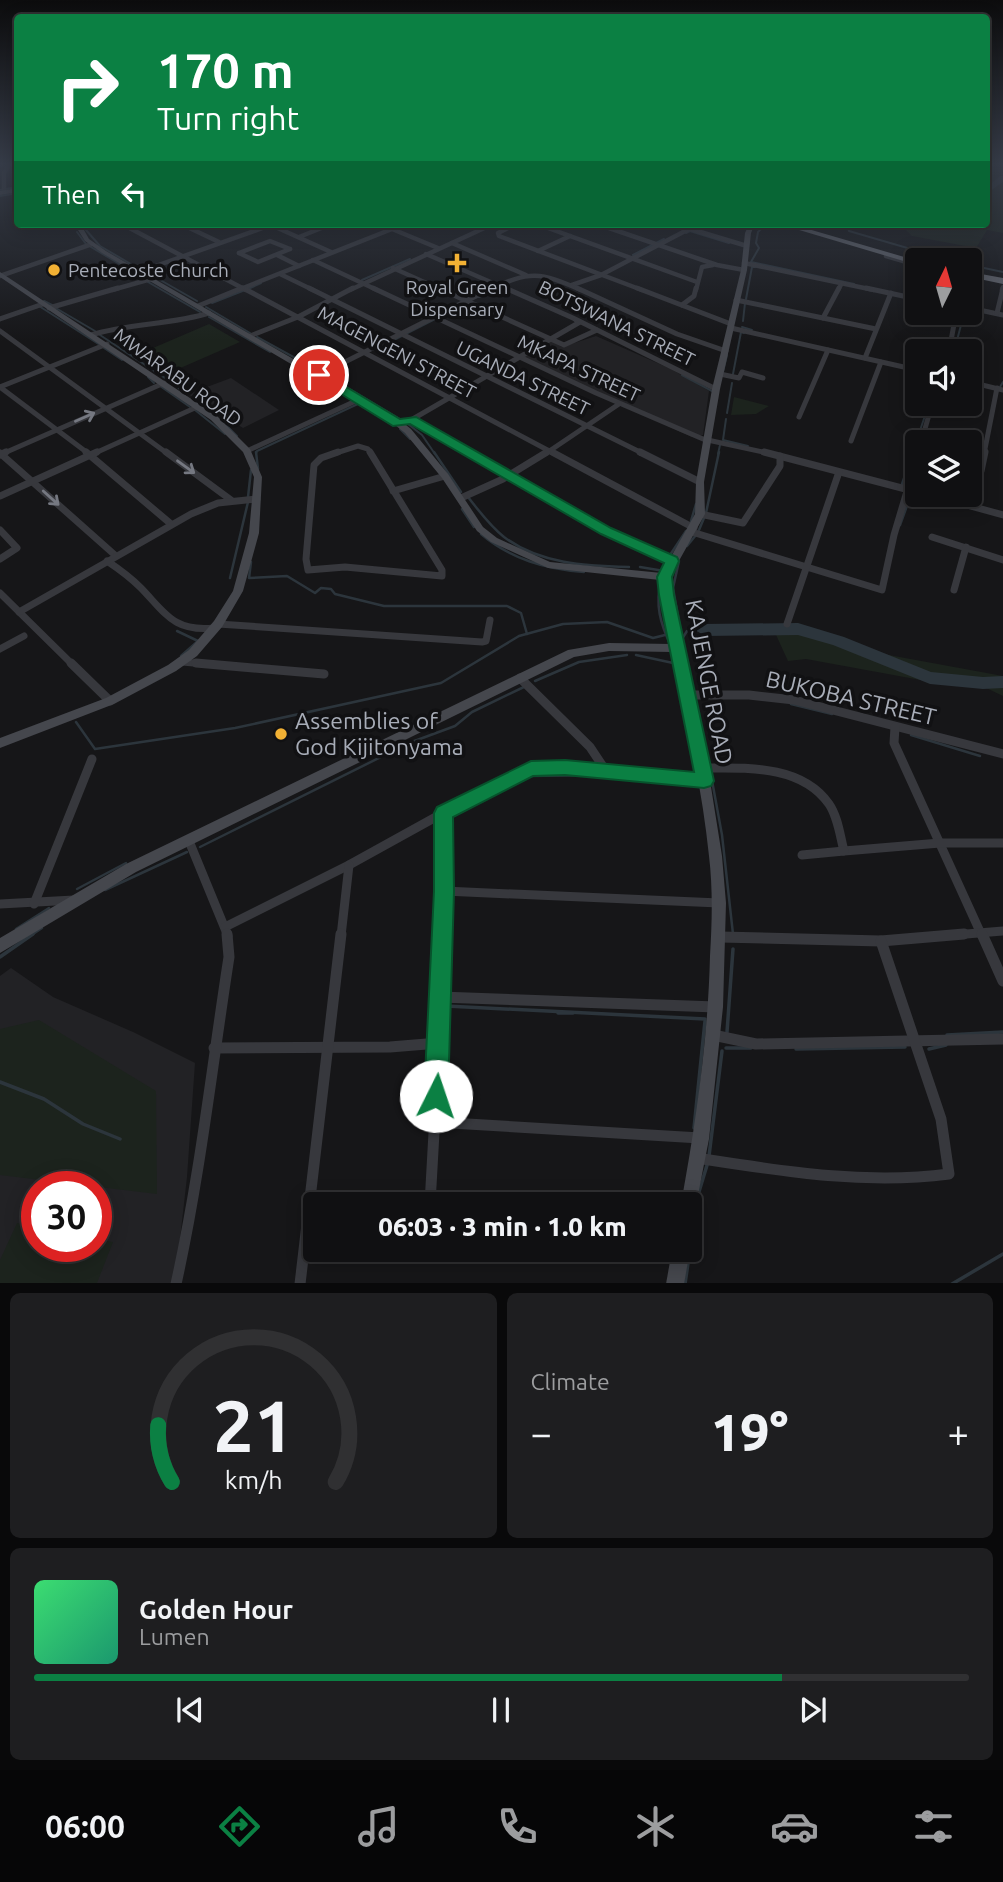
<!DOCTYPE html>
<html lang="en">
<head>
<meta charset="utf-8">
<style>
  :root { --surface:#101012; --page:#1e1e20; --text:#f1f3f6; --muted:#9c9d9f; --line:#303032; --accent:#0b8043 }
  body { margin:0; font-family:Ubuntu,sans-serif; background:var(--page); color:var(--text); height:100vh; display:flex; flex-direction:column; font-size:26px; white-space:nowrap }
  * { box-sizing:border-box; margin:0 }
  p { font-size:23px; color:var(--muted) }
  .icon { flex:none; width:38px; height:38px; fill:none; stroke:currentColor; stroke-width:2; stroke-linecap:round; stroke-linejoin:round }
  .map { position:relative; height:1283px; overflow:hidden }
  .details { display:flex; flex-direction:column; gap:10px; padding:10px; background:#09090a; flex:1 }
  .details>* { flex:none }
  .top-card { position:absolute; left:14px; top:14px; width:976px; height:214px; border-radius:7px; box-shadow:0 4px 18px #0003,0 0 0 2px var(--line); background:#0b8043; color:#fff; overflow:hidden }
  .needle { width:46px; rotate:5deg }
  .buttons { position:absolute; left:905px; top:248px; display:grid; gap:14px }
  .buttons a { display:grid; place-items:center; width:77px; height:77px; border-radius:7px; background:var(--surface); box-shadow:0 4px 18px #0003,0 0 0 2px var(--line); font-size:35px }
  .speed { position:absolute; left:21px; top:1171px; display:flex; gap:14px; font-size:35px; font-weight:700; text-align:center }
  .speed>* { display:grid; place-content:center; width:91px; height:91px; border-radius:50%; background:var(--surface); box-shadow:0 4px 18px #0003,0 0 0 2px var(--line); line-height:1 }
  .speed .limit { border:10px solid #d22; background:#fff; color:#111 }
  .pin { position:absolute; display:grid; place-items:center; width:60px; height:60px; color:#fff; margin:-30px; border:4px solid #fff; border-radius:50%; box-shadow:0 2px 7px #0007 }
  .me { position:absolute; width:77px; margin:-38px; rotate:4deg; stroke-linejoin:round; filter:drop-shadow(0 0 5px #0008) }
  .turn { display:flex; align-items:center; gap:24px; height:147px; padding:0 28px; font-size:32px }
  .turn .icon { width:91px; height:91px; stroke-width:2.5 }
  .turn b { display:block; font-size:49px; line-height:60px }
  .then { display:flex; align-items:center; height:66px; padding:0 28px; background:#0003; gap:14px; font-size:26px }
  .big { font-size:52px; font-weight:800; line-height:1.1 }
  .details .widget { flex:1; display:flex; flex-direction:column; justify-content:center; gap:10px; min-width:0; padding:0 24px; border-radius:10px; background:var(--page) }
  .details .dial { align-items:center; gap:0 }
  .dial svg { height:182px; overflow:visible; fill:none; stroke:var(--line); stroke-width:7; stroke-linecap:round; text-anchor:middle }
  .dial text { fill:var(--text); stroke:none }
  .song { display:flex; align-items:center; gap:21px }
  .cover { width:84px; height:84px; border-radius:10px; background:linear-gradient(135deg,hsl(140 70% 55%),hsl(160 70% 35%)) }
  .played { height:7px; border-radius:4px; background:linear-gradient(90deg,var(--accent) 80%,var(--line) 80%) }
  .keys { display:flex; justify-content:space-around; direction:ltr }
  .heat { display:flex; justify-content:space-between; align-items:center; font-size:38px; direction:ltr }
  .details .tiles { flex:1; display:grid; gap:10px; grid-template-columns:1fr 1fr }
  .widget:last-child { grid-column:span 2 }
  .trip { position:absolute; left:303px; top:1192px; width:399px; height:70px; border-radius:7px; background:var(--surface); box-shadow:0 4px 18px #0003,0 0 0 2px var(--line); font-weight:800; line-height:70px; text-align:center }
  .tabs { display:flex; height:112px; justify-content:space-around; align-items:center; background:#060607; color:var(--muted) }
  .tabs .icon { width:49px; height:49px }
  .tabs .current { color:var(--accent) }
  .tabs b { font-size:32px; color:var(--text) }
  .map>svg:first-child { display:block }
  .built { fill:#222225; fill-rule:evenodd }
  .green { fill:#1c231d }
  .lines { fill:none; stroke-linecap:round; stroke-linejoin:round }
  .stream-far2 { stroke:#2c353c; stroke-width:2 }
  .stream-far1 { stroke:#2c353c; stroke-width:2.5 }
  .stream { stroke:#2c353c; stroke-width:3.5 }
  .river { fill:#2c353c; fill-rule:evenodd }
  .street-far4 { stroke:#37383d; stroke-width:4.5 }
  .street-far3 { stroke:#37383d; stroke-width:5 }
  .street-far2 { stroke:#37383d; stroke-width:7 }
  .street-far1 { stroke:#37383d; stroke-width:9 }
  .street { stroke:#37383d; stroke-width:11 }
  .secondary { fill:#45474d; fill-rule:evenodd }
  .highway { fill:#63666e; fill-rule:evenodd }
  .oneway { stroke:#757881 }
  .route { fill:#0b8043; stroke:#07532c; stroke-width:2 }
  .poi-dot { fill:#f2b134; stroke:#111113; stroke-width:2.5 }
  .labels { text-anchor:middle; stroke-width:7; stroke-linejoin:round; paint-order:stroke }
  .far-poi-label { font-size:19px; fill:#a8adb8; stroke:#111113; text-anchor:start }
  .far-street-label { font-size:19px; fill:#a8adb8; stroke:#111113 }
  .street-label { font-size:23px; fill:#a8adb8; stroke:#111113 }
  .poi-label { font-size:23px; fill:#a8adb8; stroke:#111113; text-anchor:start }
</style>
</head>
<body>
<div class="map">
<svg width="1003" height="1284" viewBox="0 0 1003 1284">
  <rect width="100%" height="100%" fill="#161618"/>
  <g class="built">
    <polygon points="596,336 671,369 709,391 703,435 692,437 519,359 551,341 562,347"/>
    <polygon points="231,378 279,410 243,428 188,394"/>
    <path d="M 11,968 L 53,997 L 133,1032 L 195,1063 L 187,1177 L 175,1283 L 0,1283 L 0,976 ZM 37,1186 L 96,1186 L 96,1246 L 37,1246 Z"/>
  </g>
  <g class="green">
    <polygon points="994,168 1003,168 1003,233 987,230 976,248 912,236 904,228 906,224 987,224 987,172"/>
    <polygon points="209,324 240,342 169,373 139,354"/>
    <polygon points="734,397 769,406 756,414 731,415"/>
    <polygon points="772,626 810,628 867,651 1003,676 1003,696 978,684 937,683 806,659 788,661"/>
    <polygon points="39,1020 156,1091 157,1194 0,1175 0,1029"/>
    <polygon points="17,1223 37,1227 37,1246 96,1246 96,1239 113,1242 97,1283 0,1283 0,1260"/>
  </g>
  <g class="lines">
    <g class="stream-far2">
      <polyline points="0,190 18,187"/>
      <polyline points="0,196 18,193"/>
      <polyline points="90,224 86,230 100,246 141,270"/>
      <polyline points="766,224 758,232 756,243 759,248 751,262 854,284"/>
      <polyline points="848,227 849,231 952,261"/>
      <polyline points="77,232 86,244"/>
      <polyline points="686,233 690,231 729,243"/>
      <polyline points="91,247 145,279"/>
      <polyline points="633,255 664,239"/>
      <polyline points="970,265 1003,272"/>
      <polyline points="148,273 197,301"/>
      <polyline points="362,280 410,259"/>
      <polyline points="148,282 200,312"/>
      <polyline points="248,289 261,283"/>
      <polyline points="479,297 502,287"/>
      <polyline points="746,299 752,267 755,267"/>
      <polyline points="44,301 52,305"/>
      <polyline points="212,303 245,290"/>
      <polyline points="39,306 100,345"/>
      <polyline points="54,307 95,331"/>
      <polyline points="206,307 250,333"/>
      <polyline points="209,317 270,352"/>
      <polyline points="743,321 745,303"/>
      <polyline points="742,327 752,330"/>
      <polyline points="100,335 177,386 185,395"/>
      <polyline points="257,337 319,371"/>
      <polyline points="104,348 122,360"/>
      <polyline points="378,348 437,318"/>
      <polyline points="954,352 961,325"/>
      <polyline points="723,372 727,355"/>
      <polyline points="733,374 741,332 744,333"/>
      <polyline points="682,375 712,391"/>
      <polyline points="328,376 400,419"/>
      <polyline points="148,377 154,383"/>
      <polyline points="970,385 980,387"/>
      <polyline points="160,386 190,407"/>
      <polyline points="1000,387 1003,382"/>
      <polyline points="195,410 225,434"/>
      <polyline points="727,413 732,383"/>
      <polyline points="726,419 723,440 748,446"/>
      <polyline points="224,423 237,436"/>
      <polyline points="408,424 422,435 435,454"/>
      <polyline points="400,429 410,439"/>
      <polyline points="256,454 257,451 360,403"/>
      <polyline points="718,454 720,445"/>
      <polyline points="912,454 929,404"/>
    </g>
    <g class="stream-far1">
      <polyline points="256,452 258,469"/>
      <polyline points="434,452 461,492"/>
      <polyline points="901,487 913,452"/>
      <polyline points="248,497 251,470"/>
      <path d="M 468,497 C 479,511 490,526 504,537 C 540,564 586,566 629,567"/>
      <polyline points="462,509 474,527"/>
      <polyline points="706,513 719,452"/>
      <polyline points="691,521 696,504"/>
      <polyline points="900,525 912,492"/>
      <polyline points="699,530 704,518"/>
      <path d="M 481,534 C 511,559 545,569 584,572"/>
      <polyline points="687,546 696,535"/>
      <polyline points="670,555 686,531"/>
      <polyline points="679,561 673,588 682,639 687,631 704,630"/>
      <polyline points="251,562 249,578 287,576 315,593 321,588 331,589 335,594 384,606 507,606 521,613 527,634"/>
      <polyline points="640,567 664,571"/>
      <polyline points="230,578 248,502"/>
      <path d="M 661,580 C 655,605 660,623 671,646"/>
      <polyline points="177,631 198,641 181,656"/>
      <polyline points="683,641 692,693"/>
      <polyline points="672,651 696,772"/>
      <polyline points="636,655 673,663"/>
      <polyline points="535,681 579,662 627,655"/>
      <polyline points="791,704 832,714"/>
      <polyline points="696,708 709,764"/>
      <polyline points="76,722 95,749 235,728 441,683 519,636 563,624 607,622 653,638 665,635"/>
      <polyline points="911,735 980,756"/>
      <polyline points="711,775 722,835 733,934"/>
      <polyline points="200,847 409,743 455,726 472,712 526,686"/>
      <polyline points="445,874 451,861 452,817 528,776 604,775"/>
      <polyline points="77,889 126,863"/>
      <polyline points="105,890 187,852"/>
      <polyline points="16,929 49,908"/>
      <polyline points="30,936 42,928"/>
    </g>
    <g class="stream">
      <polyline points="0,957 33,934"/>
      <polyline points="443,1003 446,1006 705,1019"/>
      <polyline points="558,1013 573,1013"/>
      <polyline points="727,1032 733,949"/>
      <polyline points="947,1035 1003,1032"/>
      <polyline points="726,1048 751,1048"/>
      <polyline points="796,1049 905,1047"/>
      <polyline points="929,1049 946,1045"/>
      <polyline points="0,1082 44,1099 83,1124 120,1139"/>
      <polyline points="694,1128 705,1021"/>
      <polyline points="709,1156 722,1051"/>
      <polyline points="685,1284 698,1195 708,1162"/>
      <polyline points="952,1284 1003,1254"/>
    </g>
    <g class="river">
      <polygon points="1000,176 1003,176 1003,182 987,193 987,187"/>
      <polygon points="798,623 844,637 931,672 983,677 1003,676 1003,688 983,689 930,684 833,645 798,635 704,636 696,630 704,624"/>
    </g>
    <g class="street-far4">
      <polyline points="4,190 4,173 10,163 5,162"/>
      <polyline points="122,224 246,290"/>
      <polyline points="181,224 219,242"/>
      <polyline points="240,224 255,230"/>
      <polyline points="380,224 438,248"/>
      <polyline points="516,224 498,233 499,236 642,290"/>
      <polyline points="537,224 697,282"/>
      <polyline points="674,224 747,246"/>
      <polyline points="609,228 717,265 744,270"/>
      <polyline points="299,237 329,225"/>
      <polyline points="452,243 526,275"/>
      <polyline points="538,251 570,236"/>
      <polyline points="239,253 270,241 290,249"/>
      <polyline points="239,253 258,262 290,249"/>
      <polyline points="426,254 509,290"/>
      <polyline points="277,255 299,266"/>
      <polyline points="886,256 917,265"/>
      <polyline points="313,260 377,290"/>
      <polyline points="744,263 874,290"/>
      <polyline points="393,268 442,290"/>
      <polyline points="139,272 271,225 331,252"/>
      <polyline points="280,274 313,290"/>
      <polyline points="0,276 92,244"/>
      <polyline points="572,285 601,275 689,229"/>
      <polyline points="112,290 151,279"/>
      <polyline points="238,290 392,229"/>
      <polyline points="350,290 493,224"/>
      <path d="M 489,290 C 530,270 540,272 581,290"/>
      <polyline points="696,290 702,267 713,265"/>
      <polyline points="838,290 842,283"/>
      <polyline points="1002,290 1003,287"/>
    </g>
    <g class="street-far3">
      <polyline points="243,288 555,454"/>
      <polyline points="309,288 644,454"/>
      <polyline points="373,288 596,393 703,439 772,454"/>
      <polyline points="438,288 564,345 597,330"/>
      <polyline points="505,288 573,318 716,389"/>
      <polyline points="577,288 677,334 726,351"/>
      <polyline points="637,288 731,324"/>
      <polyline points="866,288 917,299"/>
      <polyline points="736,300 876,329"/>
      <polyline points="682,305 694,296 696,288"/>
      <polyline points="198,306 242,288"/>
      <polyline points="49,308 118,288"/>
      <polyline points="970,308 1003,315"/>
      <polyline points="997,313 1003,288"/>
      <polyline points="823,318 839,288"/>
      <polyline points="0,319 43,304"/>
      <polyline points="731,328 917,370"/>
      <polyline points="0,331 168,454"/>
      <path d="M 91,335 C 130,323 170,325 209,313"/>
      <polyline points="250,336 298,317 353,288"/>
      <polyline points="949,352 956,313"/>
      <polyline points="865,358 891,293"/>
      <polyline points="720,374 739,378 742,372 763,378"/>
      <polyline points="319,375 492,288"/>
      <polyline points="970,382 1003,390"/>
      <polyline points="0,387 89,454"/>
      <polyline points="0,387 107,344"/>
      <polyline points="799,417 828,350"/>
      <polyline points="411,420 471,454"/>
      <polyline points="398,423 411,420 580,322 576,320"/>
      <polyline points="851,441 881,362"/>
      <polyline points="921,443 932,404"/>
      <polyline points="247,451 360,399"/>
      <polyline points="2,454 164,383"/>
      <polyline points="93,454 197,407"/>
      <polyline points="333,454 358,446 368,449 371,454"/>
      <polyline points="545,454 619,404"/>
      <polyline points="984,454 997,388"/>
    </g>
    <g class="street-far2">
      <polyline points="86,452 171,524"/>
      <polyline points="166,452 231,500"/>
      <polyline points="338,452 321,458 314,465 306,559 308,570 345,567 442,576 442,570 370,452"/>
      <polyline points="468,452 606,531 672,561"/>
      <polyline points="552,452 694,528"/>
      <polyline points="640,452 700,482"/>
      <polyline points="764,452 917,492"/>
      <polyline points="0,453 116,556"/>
      <polyline points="0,455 6,452"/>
      <polyline points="981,471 985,452"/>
      <polyline points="393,491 445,476"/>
      <polyline points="931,495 1003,515"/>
      <polyline points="0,496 97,452"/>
      <polyline points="461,498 503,479 547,452"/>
      <polyline points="700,514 743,523 780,466 780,456"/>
      <polyline points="0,530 17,548 0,559"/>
      <polyline points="692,532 882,590 894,535 917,458"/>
      <polyline points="932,537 1003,560"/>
      <path d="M 107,561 C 119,569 131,578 141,588 C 166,614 174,632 214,628"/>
      <polyline points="954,590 966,547"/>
      <polyline points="0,593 73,665"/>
      <polyline points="19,612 191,514 218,503 257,499"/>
      <polyline points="218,624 482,642 486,641 490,620"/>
      <polyline points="787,624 839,472"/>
      <polyline points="0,649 24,636"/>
      <polyline points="182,662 217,665"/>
    </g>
    <g class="street-far1">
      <polyline points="71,663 110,701"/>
      <polyline points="196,663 324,674"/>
      <polyline points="520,678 590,747 606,771"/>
      <polyline points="688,695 749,695 794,700 1003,754"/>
      <polyline points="895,727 894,743 982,936"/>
      <path d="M 702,768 C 745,768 801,764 829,804 C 838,817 840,836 844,851 L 940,843 L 1003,843"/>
      <polyline points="189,841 228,936"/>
      <polyline points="802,855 844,851"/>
      <polyline points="444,891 719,903"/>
      <polyline points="0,904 74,900"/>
      <polyline points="34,904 92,759"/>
      <polyline points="225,927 349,865 501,781 531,769 565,767 704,781"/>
      <polyline points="341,936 349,865"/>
      <polyline points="441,936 443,813"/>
      <polyline points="942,936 1003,931"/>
    </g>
    <g class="street">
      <polyline points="982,934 1003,981"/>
      <polyline points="720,937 881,941 964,934"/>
      <polyline points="440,997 716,1007"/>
      <polyline points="713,1035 756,1044 1003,1039"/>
      <polyline points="214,1048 390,1047 439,1043"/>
      <polyline points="434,1122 700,1138"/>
      <path d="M 697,1158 C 781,1171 864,1185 949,1174 L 941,1119 L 881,941"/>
      <polyline points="430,1204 439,1043 441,934"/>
      <path d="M 176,1284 C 200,1176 212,1066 229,957 L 227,934"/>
      <polyline points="300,1284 341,934"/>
    </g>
    <g class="secondary">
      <polygon points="18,188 18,192 0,195 0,191"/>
      <path d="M 81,224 L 87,224 L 84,230 L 89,239 L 106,251 L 401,421 L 411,429 L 448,474 L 483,527 L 497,538 L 550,562 L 662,573 L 695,514 L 696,482 L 712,389 L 741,270 L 745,233 L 749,224 L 755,224 L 751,233 L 747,270 L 720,389 L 704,482 L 705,514 L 670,577 L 676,621 L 708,768 L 722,856 L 726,903 L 723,1007 L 709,1139 L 695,1210 L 690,1212 L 690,1204 L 681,1204 C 696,1122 708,1040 710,956 C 712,923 713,889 709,856 C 702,787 686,719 672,652 L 609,651 L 574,657 L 136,872 L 0,953 L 0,938 L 126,864 L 568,650 L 609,643 L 671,644 L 660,580 L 548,568 L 491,542 L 477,531 L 442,478 L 405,433 L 395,425 L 102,253 L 85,241 L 78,230 Z"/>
      <polygon points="0,272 217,416 250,449 262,477 259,533 243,591 222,627 197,656 176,671 114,704 0,748 0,738 106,698 168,665 189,650 214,621 233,591 249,533 254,477 243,452 211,420 0,277"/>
      <polygon points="672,1250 690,1250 684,1284 666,1284"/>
    </g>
    <g class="highway">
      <polygon points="779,224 791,224 918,261 917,265"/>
      <polygon points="904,252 907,252 941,261 925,261 904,256"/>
      <polygon points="970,272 1003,278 1003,284 970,277"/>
    </g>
  </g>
  <defs><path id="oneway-shaft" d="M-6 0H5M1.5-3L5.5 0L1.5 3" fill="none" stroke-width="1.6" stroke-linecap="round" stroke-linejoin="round" transform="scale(1.75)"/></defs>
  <g class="oneway">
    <use href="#oneway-shaft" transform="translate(85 417) rotate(-24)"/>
    <use href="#oneway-shaft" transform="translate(186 467) rotate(36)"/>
    <use href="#oneway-shaft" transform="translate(51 498) rotate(42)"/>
  </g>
  <linearGradient id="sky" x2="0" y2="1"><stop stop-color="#0c0c0d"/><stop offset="0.48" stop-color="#363c48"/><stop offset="1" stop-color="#363c48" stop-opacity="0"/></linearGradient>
  <rect width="1003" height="341" fill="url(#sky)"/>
  <polygon class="route" points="315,373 323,373 400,419 416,417 611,528 677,557 679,561 672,577 674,595 714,781 711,786 704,788 565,775 533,776 453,817 454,891 448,1096 444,1104 436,1107 428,1104 424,1096 434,891 434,813 437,807 531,761 565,760 694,772 659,595 657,577 664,563 601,534 410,424 393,426 315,378"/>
  <g class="poi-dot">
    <path d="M453.5 252.5h7v7h7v7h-7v7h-7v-7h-7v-7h7z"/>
    <circle cx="54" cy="270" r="7"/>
    <circle cx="281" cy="734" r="7"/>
  </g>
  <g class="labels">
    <g class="far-poi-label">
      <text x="68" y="277">Pentecoste Church</text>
      <text x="457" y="294" text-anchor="middle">Royal Green<tspan x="457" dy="22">Dispensary</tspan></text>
    </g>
    <g class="far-street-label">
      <text transform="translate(617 323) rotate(26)" y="7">BOTSWANA STREET</text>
      <text transform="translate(397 352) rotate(28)" y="7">MAGENGENI STREET</text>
      <text transform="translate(579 368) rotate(25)" y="7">MKAPA STREET</text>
      <text transform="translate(178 377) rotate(36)" y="7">MWARABU ROAD</text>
      <text transform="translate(523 378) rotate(26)" y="7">UGANDA STREET</text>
    </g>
    <g class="street-label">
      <text transform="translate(709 682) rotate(79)" y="8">KAJENGE ROAD</text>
      <text transform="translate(851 698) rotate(13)" y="8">BUKOBA STREET</text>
    </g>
    <g class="poi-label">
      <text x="295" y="729">Assemblies of<tspan x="295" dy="26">God Kijitonyama</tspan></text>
    </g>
  </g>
</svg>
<div class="buttons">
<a><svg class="needle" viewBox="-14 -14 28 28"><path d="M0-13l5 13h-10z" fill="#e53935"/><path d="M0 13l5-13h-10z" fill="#9c9d9f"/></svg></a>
<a><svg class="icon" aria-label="sound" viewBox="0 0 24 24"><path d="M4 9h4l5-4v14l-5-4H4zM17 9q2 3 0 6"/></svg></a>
<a><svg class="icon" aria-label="layers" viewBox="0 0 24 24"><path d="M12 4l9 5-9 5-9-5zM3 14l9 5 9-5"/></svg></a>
</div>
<div class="speed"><div class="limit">30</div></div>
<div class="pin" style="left:319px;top:375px;background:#d93025"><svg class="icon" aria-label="arrive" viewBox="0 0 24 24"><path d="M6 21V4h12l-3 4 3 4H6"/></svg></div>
<svg class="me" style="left:436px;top:1096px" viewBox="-20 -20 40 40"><circle r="19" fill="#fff"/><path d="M0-13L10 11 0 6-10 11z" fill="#0b8043"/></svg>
<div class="trip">06:03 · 3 min · 1.0 km</div>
<div class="top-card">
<div class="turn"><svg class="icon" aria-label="right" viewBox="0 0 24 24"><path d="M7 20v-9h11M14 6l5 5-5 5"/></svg><div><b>170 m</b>Turn right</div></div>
<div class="then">Then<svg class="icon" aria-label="left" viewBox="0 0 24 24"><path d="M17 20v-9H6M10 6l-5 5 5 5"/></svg></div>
</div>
</div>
<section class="details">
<div class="tiles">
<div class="widget dial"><svg viewBox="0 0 100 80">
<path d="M14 69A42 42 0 1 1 86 69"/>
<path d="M14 69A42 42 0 0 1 8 44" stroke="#0b8043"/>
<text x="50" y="56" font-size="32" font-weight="700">21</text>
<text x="50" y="72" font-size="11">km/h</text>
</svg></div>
<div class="widget"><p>Climate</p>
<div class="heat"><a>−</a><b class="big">19°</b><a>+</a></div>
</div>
<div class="widget">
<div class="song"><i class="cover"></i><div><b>Golden Hour</b><p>Lumen</p></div></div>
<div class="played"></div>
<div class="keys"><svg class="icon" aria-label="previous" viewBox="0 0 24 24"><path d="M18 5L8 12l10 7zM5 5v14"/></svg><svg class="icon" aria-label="pause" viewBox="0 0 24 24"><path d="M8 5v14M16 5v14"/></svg><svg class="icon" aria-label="next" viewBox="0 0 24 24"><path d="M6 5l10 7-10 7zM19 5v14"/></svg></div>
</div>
</div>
</section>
<nav class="tabs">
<b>06:00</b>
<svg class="icon current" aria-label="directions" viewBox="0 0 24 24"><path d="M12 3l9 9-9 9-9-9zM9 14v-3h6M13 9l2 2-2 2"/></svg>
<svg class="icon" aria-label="music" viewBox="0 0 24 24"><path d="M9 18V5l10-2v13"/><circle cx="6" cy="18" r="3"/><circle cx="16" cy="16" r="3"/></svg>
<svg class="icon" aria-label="phone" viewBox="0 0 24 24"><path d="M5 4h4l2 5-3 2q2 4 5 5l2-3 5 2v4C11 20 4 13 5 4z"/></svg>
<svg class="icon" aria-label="climate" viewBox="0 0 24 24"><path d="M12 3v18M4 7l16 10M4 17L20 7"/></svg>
<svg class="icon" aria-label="car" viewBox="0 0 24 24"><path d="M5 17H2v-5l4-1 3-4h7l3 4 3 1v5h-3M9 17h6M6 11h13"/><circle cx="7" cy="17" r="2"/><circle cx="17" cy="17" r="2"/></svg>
<svg class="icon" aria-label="filters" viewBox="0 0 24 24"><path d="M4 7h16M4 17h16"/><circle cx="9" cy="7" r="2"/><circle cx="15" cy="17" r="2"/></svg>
</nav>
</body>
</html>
